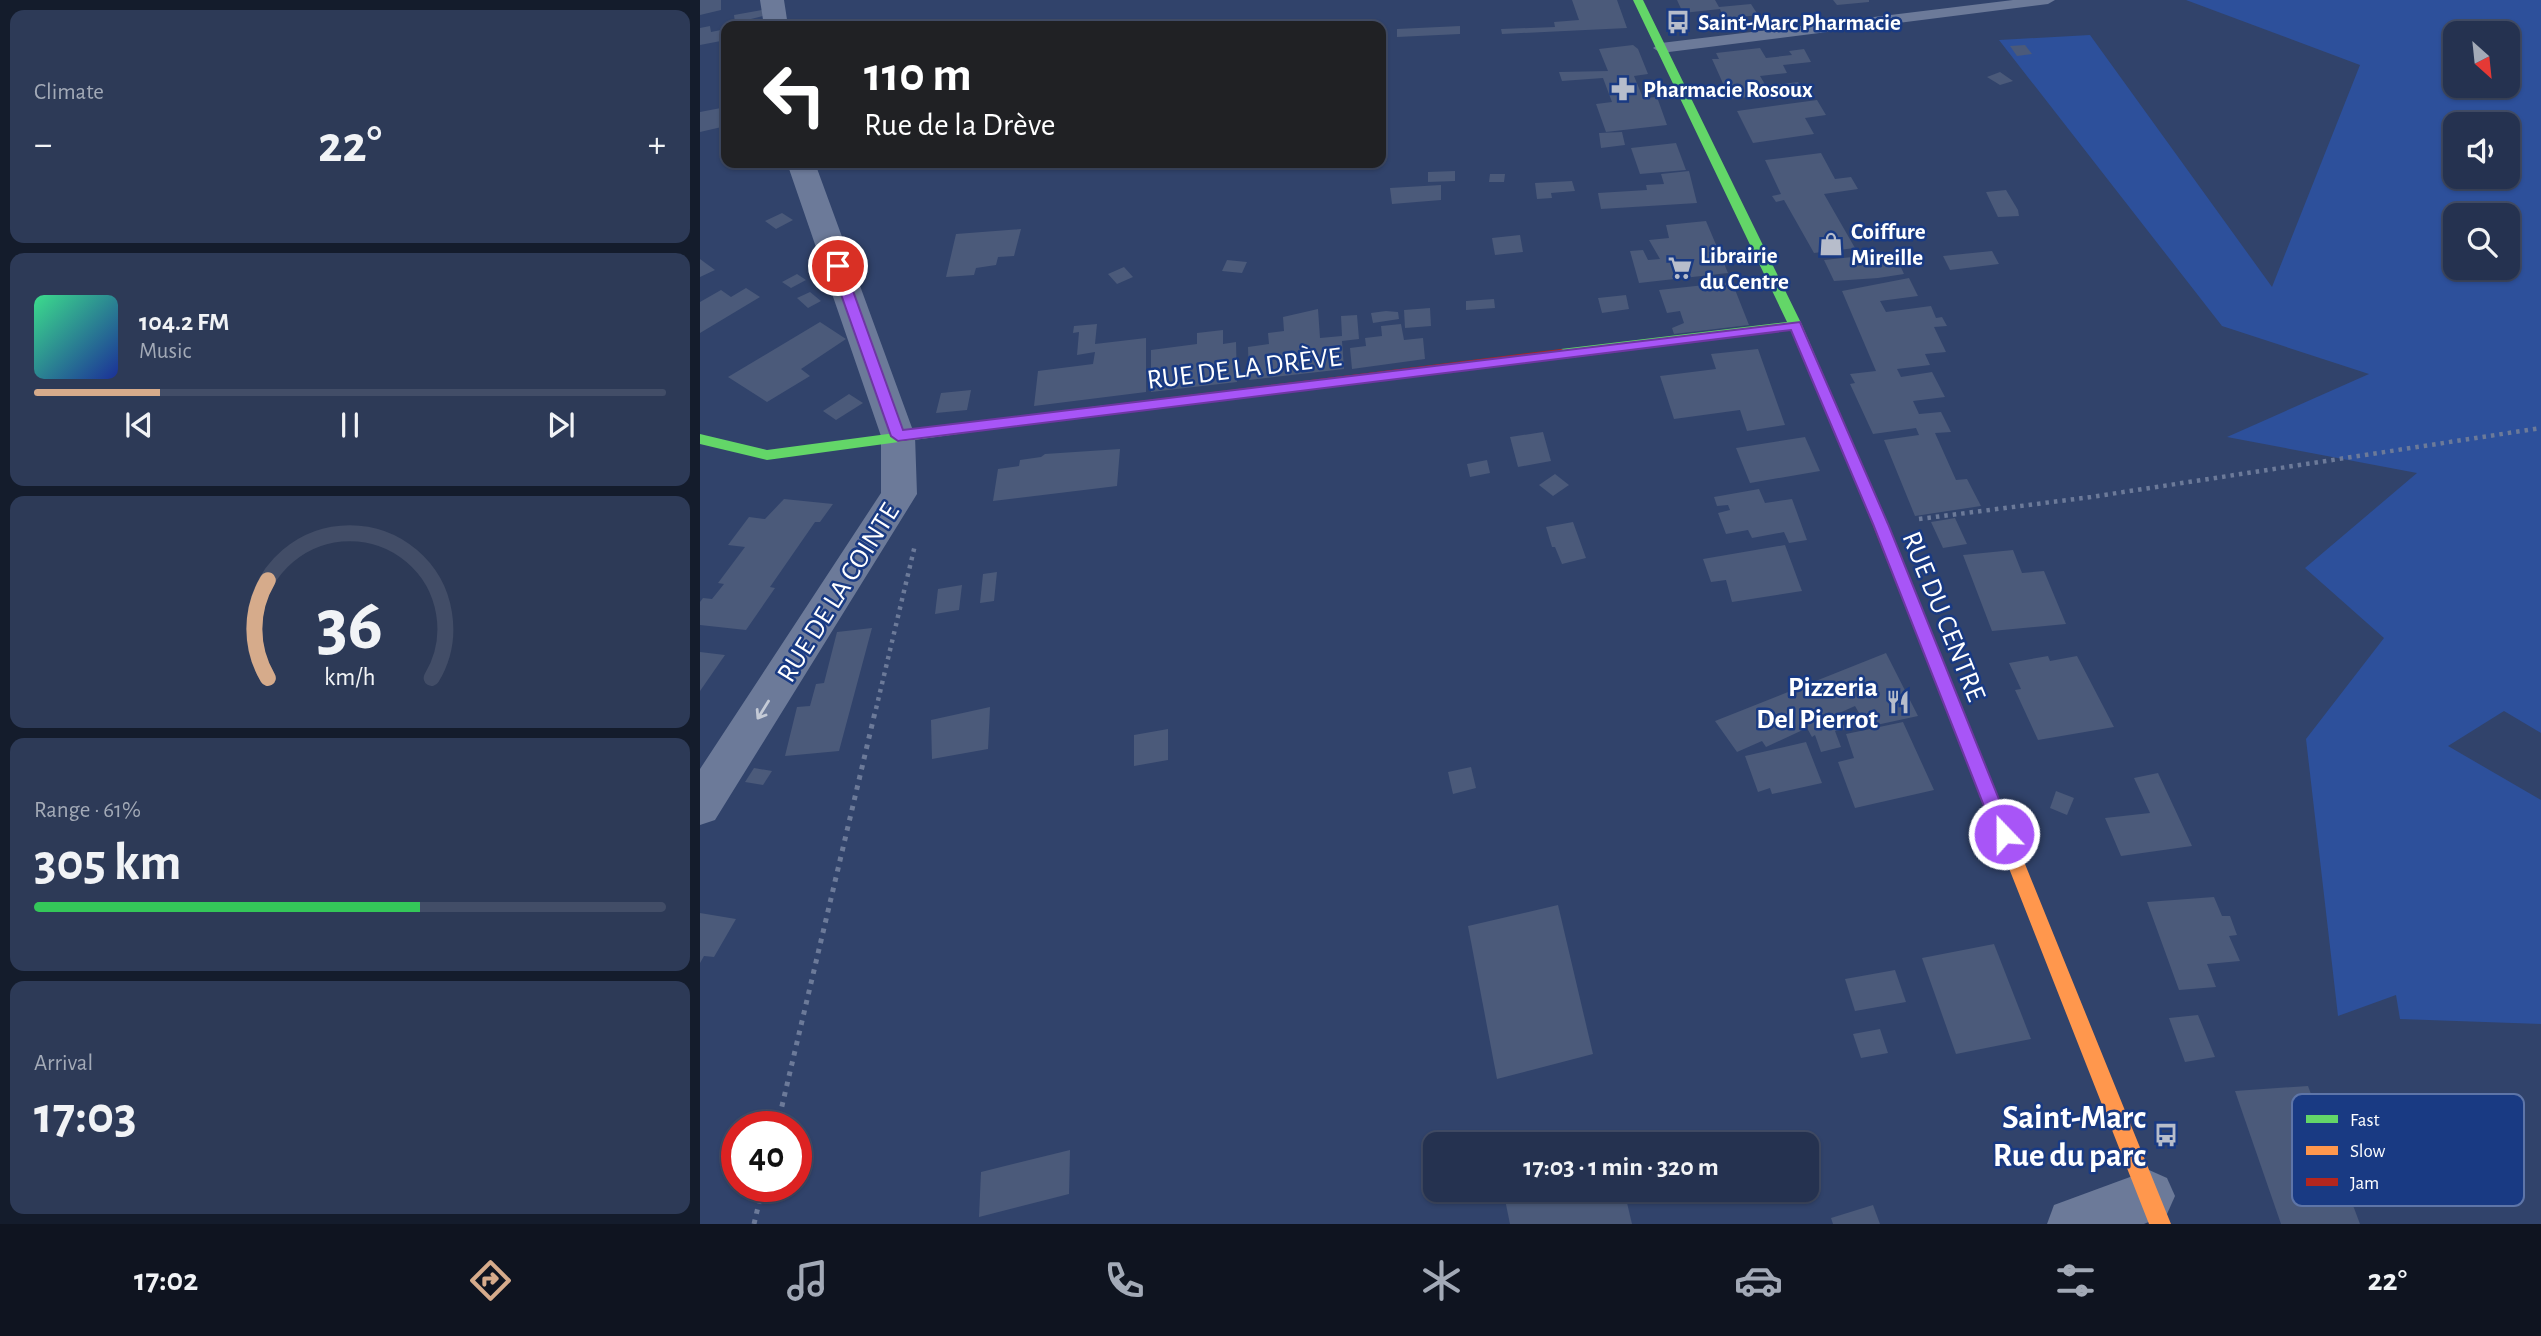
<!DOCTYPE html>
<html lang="en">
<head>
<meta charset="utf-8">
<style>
  :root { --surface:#253250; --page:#2d3a57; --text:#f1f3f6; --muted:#a3aab7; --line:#424d67; --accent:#d6ab8b }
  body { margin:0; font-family:"Alegreya Sans",sans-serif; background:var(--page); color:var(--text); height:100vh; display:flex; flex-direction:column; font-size:26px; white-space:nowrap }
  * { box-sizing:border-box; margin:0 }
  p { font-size:23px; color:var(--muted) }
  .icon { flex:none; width:38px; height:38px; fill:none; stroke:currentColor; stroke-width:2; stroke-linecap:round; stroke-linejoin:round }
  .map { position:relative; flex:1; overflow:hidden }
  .details { display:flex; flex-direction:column; gap:10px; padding:10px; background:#141c2c; width:700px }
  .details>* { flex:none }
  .banner { position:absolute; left:21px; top:21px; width:665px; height:147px; border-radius:14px; box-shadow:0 2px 5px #0004,0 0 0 2px var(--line); background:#202124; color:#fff; overflow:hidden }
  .needle { width:46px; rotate:153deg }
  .buttons { position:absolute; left:1743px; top:21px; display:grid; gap:14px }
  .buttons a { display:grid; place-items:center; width:77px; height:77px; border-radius:14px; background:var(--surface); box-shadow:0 2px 5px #0004,0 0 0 2px var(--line); font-size:35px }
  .speed { position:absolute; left:21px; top:1111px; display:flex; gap:14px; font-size:35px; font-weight:700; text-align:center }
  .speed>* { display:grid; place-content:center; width:91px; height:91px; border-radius:50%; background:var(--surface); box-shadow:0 2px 5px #0004,0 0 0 2px var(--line); line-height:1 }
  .speed .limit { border:10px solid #d22; background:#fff; color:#111 }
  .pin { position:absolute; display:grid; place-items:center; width:60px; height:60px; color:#fff; margin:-30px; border:4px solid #fff; border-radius:50%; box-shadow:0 2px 7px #0007 }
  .me { position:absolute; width:77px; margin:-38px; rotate:338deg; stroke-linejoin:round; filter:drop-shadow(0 0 5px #0008) }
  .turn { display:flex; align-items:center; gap:24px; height:147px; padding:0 28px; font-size:32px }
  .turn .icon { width:91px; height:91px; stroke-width:2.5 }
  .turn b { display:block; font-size:49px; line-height:60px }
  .big { font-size:52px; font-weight:700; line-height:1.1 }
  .details .card { flex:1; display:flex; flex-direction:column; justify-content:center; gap:10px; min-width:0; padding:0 24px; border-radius:14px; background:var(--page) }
  .details .dial { align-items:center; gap:0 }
  .dial svg { height:182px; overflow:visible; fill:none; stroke:var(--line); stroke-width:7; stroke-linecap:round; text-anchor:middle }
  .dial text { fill:var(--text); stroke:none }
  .song { display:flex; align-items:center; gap:21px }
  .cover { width:84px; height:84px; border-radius:10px; background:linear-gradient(135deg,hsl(150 70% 55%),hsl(230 70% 35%)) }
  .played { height:7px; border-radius:4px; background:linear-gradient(90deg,var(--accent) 20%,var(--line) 20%) }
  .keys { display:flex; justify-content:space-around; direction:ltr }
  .heat { display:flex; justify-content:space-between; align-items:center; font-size:38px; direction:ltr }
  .charge { height:10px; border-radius:5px; background:linear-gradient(90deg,#34c759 61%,var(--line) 0) }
  .trip { position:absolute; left:723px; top:1132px; width:396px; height:70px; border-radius:14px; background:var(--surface); box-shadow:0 2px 5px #0004,0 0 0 2px var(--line); font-weight:700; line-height:70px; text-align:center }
  .tab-bar { display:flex; height:112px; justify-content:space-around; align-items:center; background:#0f1420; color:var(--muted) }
  .tab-bar .icon { width:49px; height:49px }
  .tab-bar .current { color:var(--accent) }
  .tab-bar b { font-size:32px; color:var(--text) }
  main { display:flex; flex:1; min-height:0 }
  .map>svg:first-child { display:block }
  .green { fill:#2d509b; fill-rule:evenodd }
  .building { fill:#4b5a7a }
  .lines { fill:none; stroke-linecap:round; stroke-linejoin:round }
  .path-far1 { stroke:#6c7a99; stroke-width:4.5; stroke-dasharray:3.5 5; stroke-linecap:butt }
  .path { stroke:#6c7a99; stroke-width:5; stroke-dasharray:4.5 6; stroke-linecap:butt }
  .lane { fill:#6c7a99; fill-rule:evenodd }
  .street { fill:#6c7a99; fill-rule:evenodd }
  .fast { fill:#63d668; fill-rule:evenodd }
  .slow { fill:#ff974d; fill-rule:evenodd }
  .jam { fill:#b3261e; fill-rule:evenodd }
  .oneway { stroke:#c4cad6 }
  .route { fill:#a855f7; stroke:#6d37a1; stroke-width:2 }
  .labels { text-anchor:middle; stroke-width:5; stroke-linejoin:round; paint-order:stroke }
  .far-poi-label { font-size:23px; font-weight:bold; fill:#fff; stroke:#193a83; text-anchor:start }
  .street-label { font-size:28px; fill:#fff; stroke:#193a83 }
  .poi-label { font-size:28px; font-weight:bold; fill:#fff; stroke:#193a83; text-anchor:end }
  .near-poi-label { font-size:33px; font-weight:bold; fill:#fff; stroke:#193a83; text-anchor:end }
  .key { fill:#193a83; stroke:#5e75a8; stroke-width:2 }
  .key-label { font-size:19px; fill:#fff }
</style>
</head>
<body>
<main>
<section class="details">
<div class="card"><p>Climate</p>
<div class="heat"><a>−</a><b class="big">22°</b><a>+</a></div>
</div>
<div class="card">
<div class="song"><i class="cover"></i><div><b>104.2 FM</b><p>Music</p></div></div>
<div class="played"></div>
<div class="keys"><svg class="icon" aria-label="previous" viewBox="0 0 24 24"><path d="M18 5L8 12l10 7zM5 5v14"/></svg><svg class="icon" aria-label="pause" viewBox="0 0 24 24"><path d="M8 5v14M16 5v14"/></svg><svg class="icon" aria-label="next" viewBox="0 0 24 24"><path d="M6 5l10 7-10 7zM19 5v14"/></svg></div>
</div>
<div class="card dial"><svg viewBox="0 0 100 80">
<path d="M14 69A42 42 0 1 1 86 69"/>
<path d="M14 69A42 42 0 0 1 14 26" stroke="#d6ab8b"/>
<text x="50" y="56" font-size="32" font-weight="700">36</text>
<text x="50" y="72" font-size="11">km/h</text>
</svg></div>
<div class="card"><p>Range · 61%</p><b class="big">305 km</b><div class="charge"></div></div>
<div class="card"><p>Arrival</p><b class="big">17:03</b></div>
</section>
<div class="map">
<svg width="1841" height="1224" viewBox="0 0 1841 1224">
  <rect width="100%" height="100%" fill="#31436b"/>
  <path class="green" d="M 1486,0 L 1841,0 L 1841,733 L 1804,711 L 1748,746 L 1841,800 L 1841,1024 L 1700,1019 L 1696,995 L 1638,1016 L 1606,739 L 1684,638 L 1605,568 L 1717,473 L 1527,437 L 1669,374 L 1522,326 L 1299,40 L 1390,35 L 1572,287 L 1660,65 ZM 1755,33 L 1808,33 L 1808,86 L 1755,86 ZM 1755,124 L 1808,124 L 1808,177 L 1755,177 ZM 1755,215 L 1808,215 L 1808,268 L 1755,268 Z"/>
  <g class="building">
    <polygon points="0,0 21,0 21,10 0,15"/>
    <polygon points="872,0 917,0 927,28 802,34 801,29 855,27 854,22 879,20"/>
    <polygon points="977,0 1015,0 1019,7 1051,4 1058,15 1024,19 1020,9 983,13"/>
    <polygon points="1133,0 1169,0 1169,2 1137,5"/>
    <polygon points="62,10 63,16 35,23 34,15"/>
    <polygon points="10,26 11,32 26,29 26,40 0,45 0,28"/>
    <polygon points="760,26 760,34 697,37 697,29"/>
    <polygon points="933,45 938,49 948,74 934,76 943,98 957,97 967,125 906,132 896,104 912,102 903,78 862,81 859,72 908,71 899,49"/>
    <polygon points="1325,45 1332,54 1317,56 1310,46"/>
    <polygon points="1060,48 1066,58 1092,55 1089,51 1104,49 1111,62 1083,65 1087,73 1060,76 1066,86 1098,82 1104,91 1030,99 1012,59 1019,59 1016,53"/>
    <polygon points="1300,72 1313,81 1300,85 1287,77"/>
    <polygon points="1117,100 1126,115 1105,118 1114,134 1053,143 1037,111"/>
    <polygon points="26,107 26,126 0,132 0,112"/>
    <polygon points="922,132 925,145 901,148 899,133"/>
    <polygon points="976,143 986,170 940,174 931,148"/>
    <polygon points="1121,153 1135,179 1151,177 1158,189 1124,194 1155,248 1114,253 1084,200 1076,202 1072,196 1081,194 1065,160"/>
    <polygon points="755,171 755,181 728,182 728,172"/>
    <polygon points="989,171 997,203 901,209 898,193 947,190 946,185 964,184 961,174"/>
    <polygon points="790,174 805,174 804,182 789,182"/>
    <polygon points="872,181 875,191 851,193 852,198 837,199 835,183"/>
    <polygon points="741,185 741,200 692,204 690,188"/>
    <polygon points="1306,190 1318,210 1319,216 1298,217 1286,192"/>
    <polygon points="82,213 93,220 76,229 65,221"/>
    <polygon points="1006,221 1028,273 939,283 930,251 943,250 948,260 960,259 949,240 969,238 966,225"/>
    <polygon points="321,229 314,256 298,257 296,265 276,268 274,275 246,277 256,234"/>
    <polygon points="820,235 823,252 795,255 792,238"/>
    <polygon points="1292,251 1299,264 1250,270 1243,256"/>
    <polygon points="1200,252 1204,261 1198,261 1204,274 1178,278 1134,281 1124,260"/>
    <polygon points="0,259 15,270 0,277"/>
    <polygon points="527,260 547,262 542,273 522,271"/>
    <polygon points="424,267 433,277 417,284 408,274"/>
    <polygon points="97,274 106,280 91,288 82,282"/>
    <polygon points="1209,278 1218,296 1180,301 1186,312 1231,306 1236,318 1242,317 1247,326 1234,327 1246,352 1225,354 1230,365 1197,369 1201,377 1232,372 1245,397 1213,401 1219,414 1241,412 1251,432 1235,433 1256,480 1267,479 1281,506 1215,516 1184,440 1219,435 1216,428 1173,434 1150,384 1155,383 1150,374 1176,371 1142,291"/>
    <polygon points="1032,282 1049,325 974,334 972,328 984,323 980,311 967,313 959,290"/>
    <polygon points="46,288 60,297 0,333 0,302 21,290 31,297"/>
    <polygon points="110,292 121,301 108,308 97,298"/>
    <polygon points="926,295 929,309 902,313 898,298"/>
    <polygon points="794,299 795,308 766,310 766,301"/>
    <polygon points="730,308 731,326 705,328 704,310"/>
    <polygon points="618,309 620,338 642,336 641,316 657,315 659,339 642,341 644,369 549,380 548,347 569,344 568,333 584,331 583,317"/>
    <polygon points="686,311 698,312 699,319 673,323 671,313"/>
    <polygon points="120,322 146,339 101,369 110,376 67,402 28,377"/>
    <polygon points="397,324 395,344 446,338 446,392 334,406 338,371 393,364 395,352 377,355 379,332 373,333 374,326"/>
    <polygon points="701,324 704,340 723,338 725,359 652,369 650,348 666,346 665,338 682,336 681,326"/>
    <polygon points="523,330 523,344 536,342 537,382 451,392 451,350 497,344 497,333"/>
    <polygon points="1058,349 1085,425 1047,431 1040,410 974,419 960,376 1016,369 1011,354"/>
    <polygon points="271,390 267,410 236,413 241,393"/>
    <polygon points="149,394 163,403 136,420 123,411"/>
    <polygon points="843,432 851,461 818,467 810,437"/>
    <polygon points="1105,437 1120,471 1050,483 1036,448"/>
    <polygon points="420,449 417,486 293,501 298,469 319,466 320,460 341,457 345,454"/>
    <polygon points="787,460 790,473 770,477 767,464"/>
    <polygon points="855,474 869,485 853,496 839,485"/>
    <polygon points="1059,489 1065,503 1092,499 1107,540 1089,543 1084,532 1052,538 1048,530 1026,534 1018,513 1030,510 1028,505 1017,506 1014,497"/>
    <polygon points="84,499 133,504 120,522 115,522 70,587 75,588 46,630 0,625 0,602 3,598 12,599 24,584 18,583 45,547 28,545 49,517 65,519"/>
    <polygon points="1255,518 1267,544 1243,548 1231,522"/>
    <polygon points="873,522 886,558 862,564 855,547 852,547 846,527"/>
    <polygon points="1085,545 1102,591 1032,602 1026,580 1011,582 1003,559"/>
    <polygon points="1313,550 1322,573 1344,571 1366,624 1292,631 1263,555"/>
    <polygon points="297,572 294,601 280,603 283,574"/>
    <polygon points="262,585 259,610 235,614 238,589"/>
    <polygon points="172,628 139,751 85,756 97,707 110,706 116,684 124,683 137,632"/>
    <polygon points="0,652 25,655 0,691"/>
    <polygon points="1186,653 1218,716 1167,727 1155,706 1137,714 1146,729 1135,731 1141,747 1121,752 1115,735 1112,737 1107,728 1066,747 1062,741 1037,752 1015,721"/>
    <polygon points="1348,656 1350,661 1377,656 1414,727 1338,740 1315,690 1321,689 1309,663"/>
    <polygon points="290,707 288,749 232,759 231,720"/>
    <polygon points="1203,722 1234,790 1155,808 1138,762 1154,758 1146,734"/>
    <polygon points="468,729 468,760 434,766 434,735"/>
    <polygon points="1106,742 1122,783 1072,794 1070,788 1058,792 1045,756"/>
    <polygon points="771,767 776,788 753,794 748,772"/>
    <polygon points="54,768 72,771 63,785 45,782"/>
    <polygon points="1458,773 1492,846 1421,856 1405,818 1450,813 1434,778"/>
    <polygon points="1356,791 1374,798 1367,815 1350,808"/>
    <polygon points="1514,897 1522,916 1530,916 1537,935 1529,936 1540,961 1507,964 1516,987 1479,990 1447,902"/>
    <polygon points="858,905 893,1054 797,1079 768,926"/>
    <polygon points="0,913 36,919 14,957 4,956 0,963"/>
    <polygon points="1294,944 1331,1039 1256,1054 1222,958"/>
    <polygon points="1195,970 1206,1002 1155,1011 1145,979"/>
    <polygon points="1498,1015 1515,1057 1485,1062 1469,1018"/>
    <polygon points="1180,1029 1188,1053 1161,1058 1153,1034"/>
    <polygon points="1608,1086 1660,1224 1581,1224 1535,1091"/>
    <polygon points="370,1150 369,1194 279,1217 281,1172"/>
    <polygon points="803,1190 924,1190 932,1224 810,1224"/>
    <polygon points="1173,1205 1180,1224 1133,1224 1131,1218"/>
  </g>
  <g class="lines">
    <g class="path-far1">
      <polyline points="1219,519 1391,497 1841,428"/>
      <polyline points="176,709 215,545"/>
    </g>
    <g class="path">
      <polyline points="77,1127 176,708"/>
      <polyline points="54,1224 63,1186"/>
    </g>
    <polygon class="lane" points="1313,0 1355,0 1348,4 961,53 953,48 961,43"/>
    <g class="street">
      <polygon points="60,0 84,0 88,26 64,26"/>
      <polygon points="87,163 115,163 215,436 217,494 15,820 0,825 0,769 181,493 181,436"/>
      <polygon points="1449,1170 1467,1178 1475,1196 1467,1214 1444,1224 1347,1224 1354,1205"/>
    </g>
    <g class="fast">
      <polygon points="933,0 943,0 1102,325 1171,486 1169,490 1159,490 1157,486 1091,330 861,359 854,354 861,349 1087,322"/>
      <polygon points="407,405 412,407 414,410 412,413 67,460 0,444 0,434 67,450"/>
    </g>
    <polygon class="slow" points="1259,714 1265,716 1267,721 1471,1224 1449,1224 1251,721 1253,716"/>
    <g class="jam">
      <polygon points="861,349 866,351 866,357 407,415 400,410 407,405"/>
      <polygon points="1164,481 1171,486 1267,721 1265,726 1259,728 1253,726 1157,486"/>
    </g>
  </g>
  <defs><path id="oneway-shaft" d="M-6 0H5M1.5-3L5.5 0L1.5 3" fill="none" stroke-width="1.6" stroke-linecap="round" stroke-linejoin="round" transform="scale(1.75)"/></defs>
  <use class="oneway" href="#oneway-shaft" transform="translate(63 710) rotate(122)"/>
  <polygon class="route" points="138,262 144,266 203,430 1100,322 1188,524 1313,834 1311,840 1298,840 1295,834 1173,524 1091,330 198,441 191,436 131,266"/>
  <defs>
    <g id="bus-bare" transform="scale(1.89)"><path d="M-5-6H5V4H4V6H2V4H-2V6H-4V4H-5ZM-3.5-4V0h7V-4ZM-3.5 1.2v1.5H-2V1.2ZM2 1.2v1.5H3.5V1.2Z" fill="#b7bdcb" stroke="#193a83" stroke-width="2.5" paint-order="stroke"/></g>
    <g id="pharmacy-bare" transform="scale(1.89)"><path d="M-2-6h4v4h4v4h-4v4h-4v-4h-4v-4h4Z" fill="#b7bdcb" stroke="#193a83" stroke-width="2.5" paint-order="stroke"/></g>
    <g id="shop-bare" transform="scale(1.89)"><path d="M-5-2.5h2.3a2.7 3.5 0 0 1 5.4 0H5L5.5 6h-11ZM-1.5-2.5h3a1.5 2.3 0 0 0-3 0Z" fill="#b7bdcb" stroke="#193a83" stroke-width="2.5" paint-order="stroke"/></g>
    <g id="supermarket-bare" transform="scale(1.89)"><path d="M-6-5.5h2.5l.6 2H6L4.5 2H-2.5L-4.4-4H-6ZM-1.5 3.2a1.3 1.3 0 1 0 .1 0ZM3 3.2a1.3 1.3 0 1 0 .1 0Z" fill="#b7bdcb" stroke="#193a83" stroke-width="2.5" paint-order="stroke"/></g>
    <g id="restaurant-bare" transform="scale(1.89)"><path d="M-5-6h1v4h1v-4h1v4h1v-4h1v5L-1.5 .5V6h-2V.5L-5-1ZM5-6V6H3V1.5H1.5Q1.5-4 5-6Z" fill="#b7bdcb" stroke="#193a83" stroke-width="2.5" paint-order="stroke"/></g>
  </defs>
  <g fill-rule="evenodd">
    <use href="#bus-bare" x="978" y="22"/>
    <use href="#pharmacy-bare" x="923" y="89"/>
    <use href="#shop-bare" x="1131" y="244"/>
    <use href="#supermarket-bare" x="980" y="268"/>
    <use href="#restaurant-bare" x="1198" y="702"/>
    <use href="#bus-bare" x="1466" y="1135"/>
  </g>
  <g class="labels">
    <g class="far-poi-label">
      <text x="998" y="30">Saint-Marc Pharmacie</text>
      <text x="943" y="97">Pharmacie Rosoux</text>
      <text x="1151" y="239">Coiffure<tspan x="1151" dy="26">Mireille</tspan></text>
      <text x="1000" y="263">Librairie<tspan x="1000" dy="26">du Centre</tspan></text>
    </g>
    <g class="street-label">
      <text transform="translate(544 367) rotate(-7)" y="10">RUE DE LA DRÈVE</text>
      <text transform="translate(137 592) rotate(-58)" y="10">RUE DE LA COINTE</text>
      <text transform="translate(1245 616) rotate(68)" y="10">RUE DU CENTRE</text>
    </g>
    <g class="poi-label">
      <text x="1178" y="696">Pizzeria<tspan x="1178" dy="32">Del Pierrot</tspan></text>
    </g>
    <g class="near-poi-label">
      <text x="1446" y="1128">Saint-Marc<tspan x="1446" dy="38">Rue du parc</tspan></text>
    </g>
  </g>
  <rect x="1592" y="1094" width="232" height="112" rx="10" class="key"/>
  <rect x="1606" y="1115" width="32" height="8" fill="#63d668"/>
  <rect x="1606" y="1146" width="32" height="9" fill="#ff974d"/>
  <rect x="1606" y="1178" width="32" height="8" fill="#b3261e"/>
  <g class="key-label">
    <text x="1650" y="1126">Fast</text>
    <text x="1650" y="1157">Slow</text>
    <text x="1650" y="1189">Jam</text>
  </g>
</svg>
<div class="buttons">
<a><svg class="needle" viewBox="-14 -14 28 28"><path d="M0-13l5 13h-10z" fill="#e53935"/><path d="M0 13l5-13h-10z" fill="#a3aab7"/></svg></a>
<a><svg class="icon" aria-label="sound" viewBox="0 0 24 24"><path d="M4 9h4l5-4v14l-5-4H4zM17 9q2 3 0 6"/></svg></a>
<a><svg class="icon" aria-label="search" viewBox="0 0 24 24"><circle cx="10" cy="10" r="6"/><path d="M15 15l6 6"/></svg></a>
</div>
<div class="speed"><div class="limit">40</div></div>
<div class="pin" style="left:138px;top:266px;background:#d93025"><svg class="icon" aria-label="arrive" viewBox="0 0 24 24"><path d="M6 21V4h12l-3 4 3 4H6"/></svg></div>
<svg class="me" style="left:1304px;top:834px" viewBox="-20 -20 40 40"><circle r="17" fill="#a855f7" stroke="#fff" stroke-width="3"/><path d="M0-11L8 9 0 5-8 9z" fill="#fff"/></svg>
<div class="trip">17:03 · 1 min · 320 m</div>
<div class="banner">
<div class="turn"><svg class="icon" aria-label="left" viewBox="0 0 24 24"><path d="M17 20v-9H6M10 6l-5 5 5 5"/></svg><div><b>110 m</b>Rue de la Drève</div></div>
</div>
</div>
</main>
<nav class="tab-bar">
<b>17:02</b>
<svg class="icon current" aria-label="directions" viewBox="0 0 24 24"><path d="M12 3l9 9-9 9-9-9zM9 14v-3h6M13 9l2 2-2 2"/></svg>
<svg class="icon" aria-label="music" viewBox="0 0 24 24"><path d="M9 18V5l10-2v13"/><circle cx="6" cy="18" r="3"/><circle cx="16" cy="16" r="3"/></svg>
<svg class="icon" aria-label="phone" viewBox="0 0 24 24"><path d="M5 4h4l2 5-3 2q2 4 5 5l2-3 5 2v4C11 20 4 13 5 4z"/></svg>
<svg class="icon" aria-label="climate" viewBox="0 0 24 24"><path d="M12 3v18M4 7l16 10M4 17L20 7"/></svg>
<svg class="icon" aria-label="car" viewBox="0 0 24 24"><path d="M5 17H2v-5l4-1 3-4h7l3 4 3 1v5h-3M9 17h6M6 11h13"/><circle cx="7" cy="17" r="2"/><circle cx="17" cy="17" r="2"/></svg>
<svg class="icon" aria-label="filters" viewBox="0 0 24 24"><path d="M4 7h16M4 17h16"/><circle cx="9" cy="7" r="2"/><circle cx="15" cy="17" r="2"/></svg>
<b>22°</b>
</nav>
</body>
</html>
